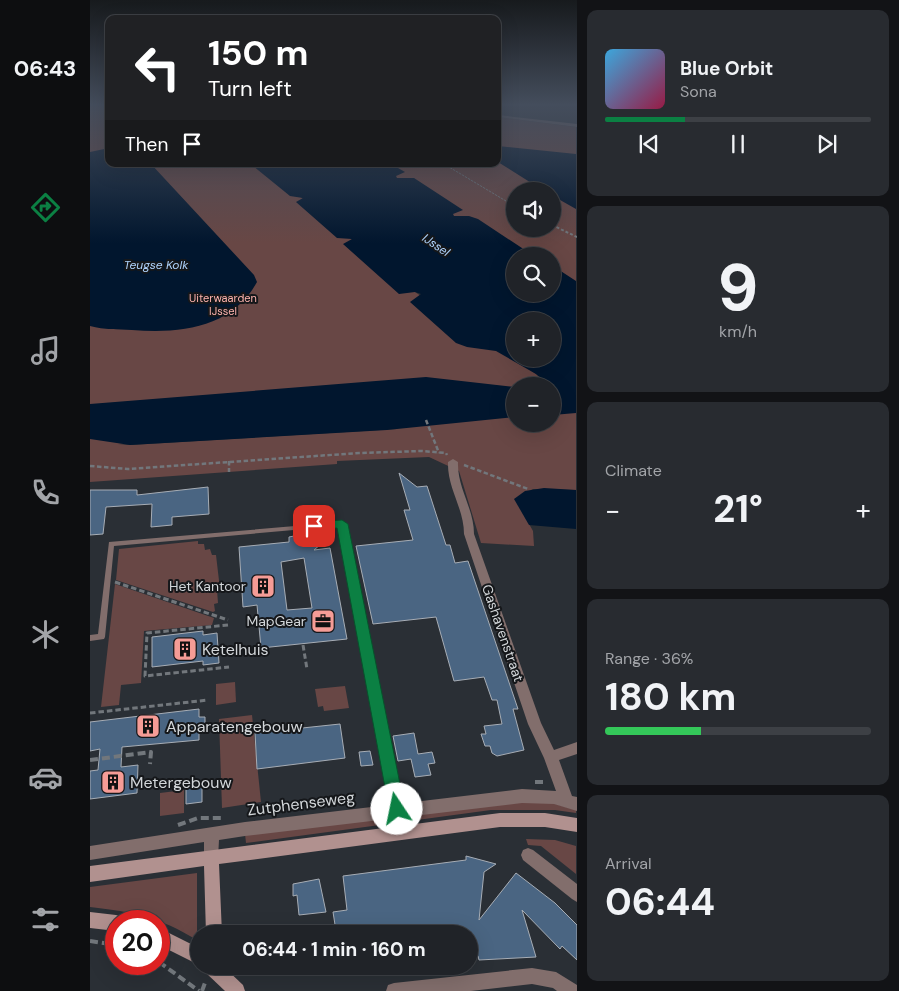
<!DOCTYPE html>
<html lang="en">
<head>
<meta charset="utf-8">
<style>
  :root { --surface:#202328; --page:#282b30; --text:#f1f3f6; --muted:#a2a4a8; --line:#3d4045; --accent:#0b8043 }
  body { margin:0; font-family:"DM Sans",sans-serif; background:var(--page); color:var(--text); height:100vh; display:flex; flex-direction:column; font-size:19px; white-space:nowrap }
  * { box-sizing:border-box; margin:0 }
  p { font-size:16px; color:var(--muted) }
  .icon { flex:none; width:28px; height:28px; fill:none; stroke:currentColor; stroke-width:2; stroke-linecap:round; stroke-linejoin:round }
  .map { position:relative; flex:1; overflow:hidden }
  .drawer { display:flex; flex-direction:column; gap:10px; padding:10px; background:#121316; width:322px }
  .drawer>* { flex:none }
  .hud { position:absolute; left:15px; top:15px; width:396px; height:152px; border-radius:10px; box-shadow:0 5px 20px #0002,0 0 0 1px var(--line); background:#202124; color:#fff; overflow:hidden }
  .buttons { position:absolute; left:416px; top:182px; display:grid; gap:10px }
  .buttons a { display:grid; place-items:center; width:55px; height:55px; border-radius:50%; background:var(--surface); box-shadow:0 5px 20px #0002,0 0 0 1px var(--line); font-size:25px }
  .speed { position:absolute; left:15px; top:910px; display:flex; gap:10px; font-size:25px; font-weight:700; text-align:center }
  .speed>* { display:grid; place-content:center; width:65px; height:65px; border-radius:50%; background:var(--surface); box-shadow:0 5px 20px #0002,0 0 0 1px var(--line); line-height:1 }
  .speed .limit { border:8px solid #d22; background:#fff; color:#111 }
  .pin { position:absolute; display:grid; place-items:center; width:42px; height:42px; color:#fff; margin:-21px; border-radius:10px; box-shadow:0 2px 8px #0006 }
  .me { position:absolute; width:55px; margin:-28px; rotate:349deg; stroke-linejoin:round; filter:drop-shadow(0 0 4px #0008) }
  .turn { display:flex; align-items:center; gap:18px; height:105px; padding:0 20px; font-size:22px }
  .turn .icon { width:65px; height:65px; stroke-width:2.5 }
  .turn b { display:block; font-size:35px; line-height:42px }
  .then { display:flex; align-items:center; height:48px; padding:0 20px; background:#0003; gap:10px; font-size:19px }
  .big { font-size:38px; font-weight:700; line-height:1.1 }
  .drawer .widget { flex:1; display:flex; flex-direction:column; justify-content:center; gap:8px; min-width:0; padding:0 18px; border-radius:10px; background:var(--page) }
  .drawer .dial { align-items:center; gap:0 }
  .dial b { font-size:65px; line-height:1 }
  .song { display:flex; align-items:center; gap:15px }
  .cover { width:60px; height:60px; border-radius:8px; background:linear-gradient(135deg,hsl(200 70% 55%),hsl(340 70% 35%)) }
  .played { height:5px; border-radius:2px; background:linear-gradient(90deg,var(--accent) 30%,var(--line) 30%) }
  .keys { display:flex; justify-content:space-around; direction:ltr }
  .heat { display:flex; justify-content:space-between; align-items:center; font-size:28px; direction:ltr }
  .charge { height:8px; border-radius:4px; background:linear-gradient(90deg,#34c759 36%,var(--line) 0) }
  .trip { position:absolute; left:100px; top:925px; width:288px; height:50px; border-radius:25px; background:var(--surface); box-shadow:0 5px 20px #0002,0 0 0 1px var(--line); font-weight:700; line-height:50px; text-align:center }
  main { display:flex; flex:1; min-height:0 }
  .dock { display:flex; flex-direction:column; width:90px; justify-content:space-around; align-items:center; background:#0d0e10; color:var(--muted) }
  .dock .icon { width:35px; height:35px }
  .dock .selected { color:var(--accent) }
  .dock b { font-size:22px; color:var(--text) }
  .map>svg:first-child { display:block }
  .green { fill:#684745; fill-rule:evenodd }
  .water { fill:#01162e; fill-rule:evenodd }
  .building { fill:#4a6582; stroke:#a7adb5; fill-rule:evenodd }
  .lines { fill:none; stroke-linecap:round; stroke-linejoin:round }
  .path-far4 { stroke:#72777c; stroke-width:1; stroke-dasharray:2.5 1; stroke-linecap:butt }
  .path-far3 { stroke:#72777c; stroke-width:2; stroke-dasharray:3 2; stroke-linecap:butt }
  .path-far2 { stroke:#72777c; stroke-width:2.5; stroke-dasharray:4.5 2.5; stroke-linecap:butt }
  .path-far1 { stroke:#72777c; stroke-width:3; stroke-dasharray:5.5 3; stroke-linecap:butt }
  .path { stroke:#72777c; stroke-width:4; stroke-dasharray:8 4; stroke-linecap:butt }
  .lane { fill:#826e6c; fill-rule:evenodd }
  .street { fill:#826e6c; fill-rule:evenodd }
  .secondary { fill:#b1918f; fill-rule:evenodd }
  .route { fill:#0b8043; stroke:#07532c }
  .labels { text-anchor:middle; stroke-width:4; stroke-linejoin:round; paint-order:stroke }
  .far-park-label { font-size:11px; fill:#fbb2ad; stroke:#15171a }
  .far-water-label { font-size:12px; font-style:italic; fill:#aed2fb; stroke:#15171a }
  .poi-label { font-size:14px; fill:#d2d6d9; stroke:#15171a; text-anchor:end }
  .street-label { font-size:14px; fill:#d2d6d9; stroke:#15171a }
  .near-poi-label { font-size:16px; fill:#d2d6d9; stroke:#15171a; text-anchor:start }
  .near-street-label { font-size:16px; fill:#d2d6d9; stroke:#15171a }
</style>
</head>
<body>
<main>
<nav class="dock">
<b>06:43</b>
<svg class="icon selected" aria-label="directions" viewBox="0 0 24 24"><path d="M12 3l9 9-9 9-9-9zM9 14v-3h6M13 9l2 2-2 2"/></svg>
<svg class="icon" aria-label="music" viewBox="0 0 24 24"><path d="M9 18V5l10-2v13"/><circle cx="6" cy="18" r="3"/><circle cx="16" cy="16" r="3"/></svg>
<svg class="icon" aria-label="phone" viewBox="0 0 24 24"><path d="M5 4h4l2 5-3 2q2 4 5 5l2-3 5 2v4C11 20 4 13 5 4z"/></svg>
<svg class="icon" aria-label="climate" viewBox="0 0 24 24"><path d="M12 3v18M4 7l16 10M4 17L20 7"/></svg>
<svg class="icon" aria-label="car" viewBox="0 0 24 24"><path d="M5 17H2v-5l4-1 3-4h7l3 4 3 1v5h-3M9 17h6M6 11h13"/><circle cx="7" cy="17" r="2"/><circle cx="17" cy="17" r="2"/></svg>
<svg class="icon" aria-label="filters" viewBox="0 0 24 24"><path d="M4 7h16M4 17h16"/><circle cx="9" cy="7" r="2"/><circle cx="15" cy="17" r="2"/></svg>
</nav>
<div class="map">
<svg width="487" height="991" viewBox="0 0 487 991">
  <rect width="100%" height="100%" fill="#2a2f35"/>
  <g class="green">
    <path d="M 0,104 L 19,104 L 19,164 L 171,164 L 325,292 L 446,374 L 461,386 L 425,386 L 425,424 L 462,424 L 463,387 L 486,401 L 486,490 L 443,489 L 425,499 L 443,531 L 444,546 L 391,543 L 369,471 L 339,457 L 247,461 L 247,464 L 0,482 ZM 307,429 L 40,445 L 28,444 Z"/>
    <path d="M 408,117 L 486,127 L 486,295 L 463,280 L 462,256 L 425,256 L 283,164 L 408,164 ZM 425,191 L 462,191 L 462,229 L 425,229 Z"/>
    <polygon points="108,541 108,544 114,544 115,550 120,549 122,555 126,555 130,589 127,590 128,603 124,604 125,611 123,612 26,580 29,549"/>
    <polygon points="25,584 124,618 122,625 54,631 51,683 31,685 29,705 11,707"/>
    <polygon points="145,682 146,702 126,705 126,684"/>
    <polygon points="255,686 259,708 234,711 233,706 228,707 225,689"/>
    <polygon points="162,715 171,802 132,808 129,719"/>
    <polygon points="94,790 94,813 70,816 70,793"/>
    <polygon points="452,800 486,810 486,813 465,810 401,810 156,843 155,834"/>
    <polygon points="436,839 465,840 486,846 486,874 451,846 438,845"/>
    <path d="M 107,873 L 107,940 C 69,917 44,912 0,907 L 0,887 Z"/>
  </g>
  <g class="water">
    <polygon points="408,146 486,154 486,209 463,196 462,191 454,191 408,162"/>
    <path d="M 19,148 L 19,164 L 61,164 L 164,275 L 167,282 C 142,328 90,334 42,330 C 27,329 15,330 0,326 L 0,152 Z"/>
    <path d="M 169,164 L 301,164 L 315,172 L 306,176 L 307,178 L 324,178 L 373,210 L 363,214 L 364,216 L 379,216 L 388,219 L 444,256 L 425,256 L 425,294 L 462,294 L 463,266 L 486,281 L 486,413 L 463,415 L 462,386 L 447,386 L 456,383 L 446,374 L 406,351 L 377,347 L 366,343 L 320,302 L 331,294 L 325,292 L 309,294 L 253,244 L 262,239 L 247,238 L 206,202 L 213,198 L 200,196 L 163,166 ZM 425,321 L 462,321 L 462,359 L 425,359 Z"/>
    <polygon points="336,377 425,387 425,417 297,430 40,445 0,439 0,404"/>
    <polygon points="454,488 486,490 486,529 439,525 424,499 435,491"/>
  </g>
  <g class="building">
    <polygon points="309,473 327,487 337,486 356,545 360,545 365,563 378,561 428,709 423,709 434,750 407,756 402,753 400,746 395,746 391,734 396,734 394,726 412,724 407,700 402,700 394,677 364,681 346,617 283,624 266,546 323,540 314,510 320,510"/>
    <polygon points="118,487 119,514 82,517 82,525 61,527 62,504 16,507 13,534 0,535 0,490 47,490 47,495"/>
    <path d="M 207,532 L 224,536 L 224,540 L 238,538 L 224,550 L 240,548 L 257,639 L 171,648 L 167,605 L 153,607 L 149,547 L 199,542 L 199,537 L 204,536 ZM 214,558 L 222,608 L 197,610 L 191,562 Z"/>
    <polygon points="113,631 113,635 127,633 129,663 113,665 113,661 62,667 62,637"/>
    <polygon points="109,709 109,717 115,717 115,730 109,731 109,740 32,747 31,767 48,765 47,793 0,799 0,771 8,770 10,749 0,751 0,722"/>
    <polygon points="250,724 255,758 167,769 165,733"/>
    <polygon points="324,733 328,754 342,752 345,763 338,764 341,775 325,777 321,759 308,761 303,736"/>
    <polygon points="280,751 283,765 271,766 269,752"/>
    <polygon points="112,787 112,802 96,804 96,788"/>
    <polygon points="376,856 406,864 394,872 389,920 426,873 465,903 487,925 487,960 472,946 470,949 432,910 446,957 389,960 388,956 379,957 379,934 261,934 260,928 246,931 243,912 257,910 253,876 376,860"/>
    <polygon points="229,879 236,912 209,915 207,895 203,896 203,884"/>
  </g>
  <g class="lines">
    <polyline class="path-far4" points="354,164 421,204"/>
    <g class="path-far3">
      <polyline points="419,203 425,207"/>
      <polyline points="462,225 487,237"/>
    </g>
    <g class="path-far2">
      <polyline points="336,420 349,453"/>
      <polyline points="139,461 139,472"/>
      <polyline points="374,465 438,489"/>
      <polyline points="0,466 38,469 269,453 332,451 356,453 357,455"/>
    </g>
    <g class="path-far1">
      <polyline points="25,582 138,620"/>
      <polyline points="138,625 57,633 55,676 139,667"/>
      <polyline points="213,645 217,669"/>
      <polyline points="0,713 118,700"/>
    </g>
    <g class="path">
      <polyline points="0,760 61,752 60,764"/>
      <polyline points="445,782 457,782"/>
      <polyline points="88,825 108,818 134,818"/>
      <polyline points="0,941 26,945"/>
      <polyline points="69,962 109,991"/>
      <polyline points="112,991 116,980"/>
    </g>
    <polygon class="lane" points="252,522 255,524 311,809 310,812 307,813 304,812 303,809 249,526 24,546 15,637 14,639 0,641 0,635 8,634 19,542"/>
    <g class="street">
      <polygon points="408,115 487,124 487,127 408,117"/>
      <path d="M 363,459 L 368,462 C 367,488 384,508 384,534 L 451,723 L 464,750 L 487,742 L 487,754 L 469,760 L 482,796 L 487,797 L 487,811 L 464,804 L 432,803 L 155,836 L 129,840 L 128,858 L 126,863 L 121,865 L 116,863 L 114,858 L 114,842 L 0,860 L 0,846 L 155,822 L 432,789 L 466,791 L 454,758 L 438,724 L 374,534 C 374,508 357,488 358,462 Z"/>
      <polygon points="438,848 443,850 487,884 487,902 482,899 433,860 431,855 433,850"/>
      <polygon points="442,968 466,972 487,985 487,991 467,991 463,988 442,984 381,991 296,991 298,985 304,983"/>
    </g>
    <g class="secondary">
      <polygon points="410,813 455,813 487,818 487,832 455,827 410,827 129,864 132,934 116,934 114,866 0,882 0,866"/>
      <polygon points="0,912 26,915 32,917 33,921 26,921 26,931 0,928"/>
      <polygon points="69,928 109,948 109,965 69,945"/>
      <polygon points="113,966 133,966 153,985 155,991 135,991 115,972"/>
    </g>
  </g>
  <linearGradient id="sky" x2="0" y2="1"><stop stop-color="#171a1d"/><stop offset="0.43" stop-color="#444d5c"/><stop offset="1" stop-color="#444d5c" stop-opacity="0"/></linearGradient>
  <rect width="487" height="243" fill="url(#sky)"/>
  <polygon class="route" points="252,520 258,524 315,809 312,815 307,817 301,815 299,809 247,528 224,531 218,526 224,522"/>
  <defs>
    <g id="building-square" transform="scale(1.25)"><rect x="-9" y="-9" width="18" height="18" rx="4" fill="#f59c96" stroke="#15171a"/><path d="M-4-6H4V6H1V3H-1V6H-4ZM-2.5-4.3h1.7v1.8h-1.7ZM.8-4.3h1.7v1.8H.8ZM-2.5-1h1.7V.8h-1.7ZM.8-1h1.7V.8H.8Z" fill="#111"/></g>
    <g id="office-square" transform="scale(1.25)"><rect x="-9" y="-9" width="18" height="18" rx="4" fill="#f59c96" stroke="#15171a"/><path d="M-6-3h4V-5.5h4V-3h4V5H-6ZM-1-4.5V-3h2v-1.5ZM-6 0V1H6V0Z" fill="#111"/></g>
  </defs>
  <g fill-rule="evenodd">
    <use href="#building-square" x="173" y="586"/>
    <use href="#office-square" x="233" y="621"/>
    <use href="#building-square" x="95" y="649"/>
    <use href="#building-square" x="58" y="726"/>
    <use href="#building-square" x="23" y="782"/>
  </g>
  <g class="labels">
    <g class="far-park-label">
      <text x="133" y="302">Uiterwaarden<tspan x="133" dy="13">IJssel</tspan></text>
    </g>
    <g class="far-water-label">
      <text transform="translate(346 245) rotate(34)" y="4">IJssel</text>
      <text x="66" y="269">Teugse Kolk</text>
    </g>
    <g class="poi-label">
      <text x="156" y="591">Het Kantoor</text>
      <text x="216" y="626">MapGear</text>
    </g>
    <g class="street-label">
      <text transform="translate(413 633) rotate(71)" y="5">Gashavenstraat</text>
    </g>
    <g class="near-poi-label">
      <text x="112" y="655">Ketelhuis</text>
      <text x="76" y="732">Apparatengebouw</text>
      <text x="40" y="788">Metergebouw</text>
    </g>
    <g class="near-street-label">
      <text transform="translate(211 803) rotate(-7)" y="6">Zutphenseweg</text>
    </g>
  </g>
</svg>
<div class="buttons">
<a><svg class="icon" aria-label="sound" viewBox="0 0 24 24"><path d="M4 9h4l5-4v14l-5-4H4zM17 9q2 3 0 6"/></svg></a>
<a><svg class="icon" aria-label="search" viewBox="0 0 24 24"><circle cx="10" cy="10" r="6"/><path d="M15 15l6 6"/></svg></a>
<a>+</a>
<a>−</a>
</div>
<div class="speed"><div class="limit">20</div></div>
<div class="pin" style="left:224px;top:526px;background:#d93025"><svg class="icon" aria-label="arrive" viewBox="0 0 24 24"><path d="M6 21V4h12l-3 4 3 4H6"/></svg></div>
<svg class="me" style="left:307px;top:809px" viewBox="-20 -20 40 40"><circle r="19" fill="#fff"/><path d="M0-13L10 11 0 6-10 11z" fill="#0b8043"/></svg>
<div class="trip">06:44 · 1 min · 160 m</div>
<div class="hud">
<div class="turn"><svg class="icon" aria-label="left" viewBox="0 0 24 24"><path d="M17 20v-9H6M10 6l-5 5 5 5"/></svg><div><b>150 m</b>Turn left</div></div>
<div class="then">Then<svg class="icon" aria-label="arrive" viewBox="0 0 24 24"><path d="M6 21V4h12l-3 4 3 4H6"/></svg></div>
</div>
</div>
<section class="drawer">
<div class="widget">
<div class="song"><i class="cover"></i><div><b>Blue Orbit</b><p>Sona</p></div></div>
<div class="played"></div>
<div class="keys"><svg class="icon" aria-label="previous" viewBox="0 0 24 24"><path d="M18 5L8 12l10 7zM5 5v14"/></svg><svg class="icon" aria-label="pause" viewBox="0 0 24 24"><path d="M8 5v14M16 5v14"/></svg><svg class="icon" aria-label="next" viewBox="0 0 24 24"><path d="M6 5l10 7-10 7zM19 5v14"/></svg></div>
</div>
<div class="widget dial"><b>9</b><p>km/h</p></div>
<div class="widget"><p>Climate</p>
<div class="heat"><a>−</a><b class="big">21°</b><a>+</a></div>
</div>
<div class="widget"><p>Range · 36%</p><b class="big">180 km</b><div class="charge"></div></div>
<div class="widget"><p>Arrival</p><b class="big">06:44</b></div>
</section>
</main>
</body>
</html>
